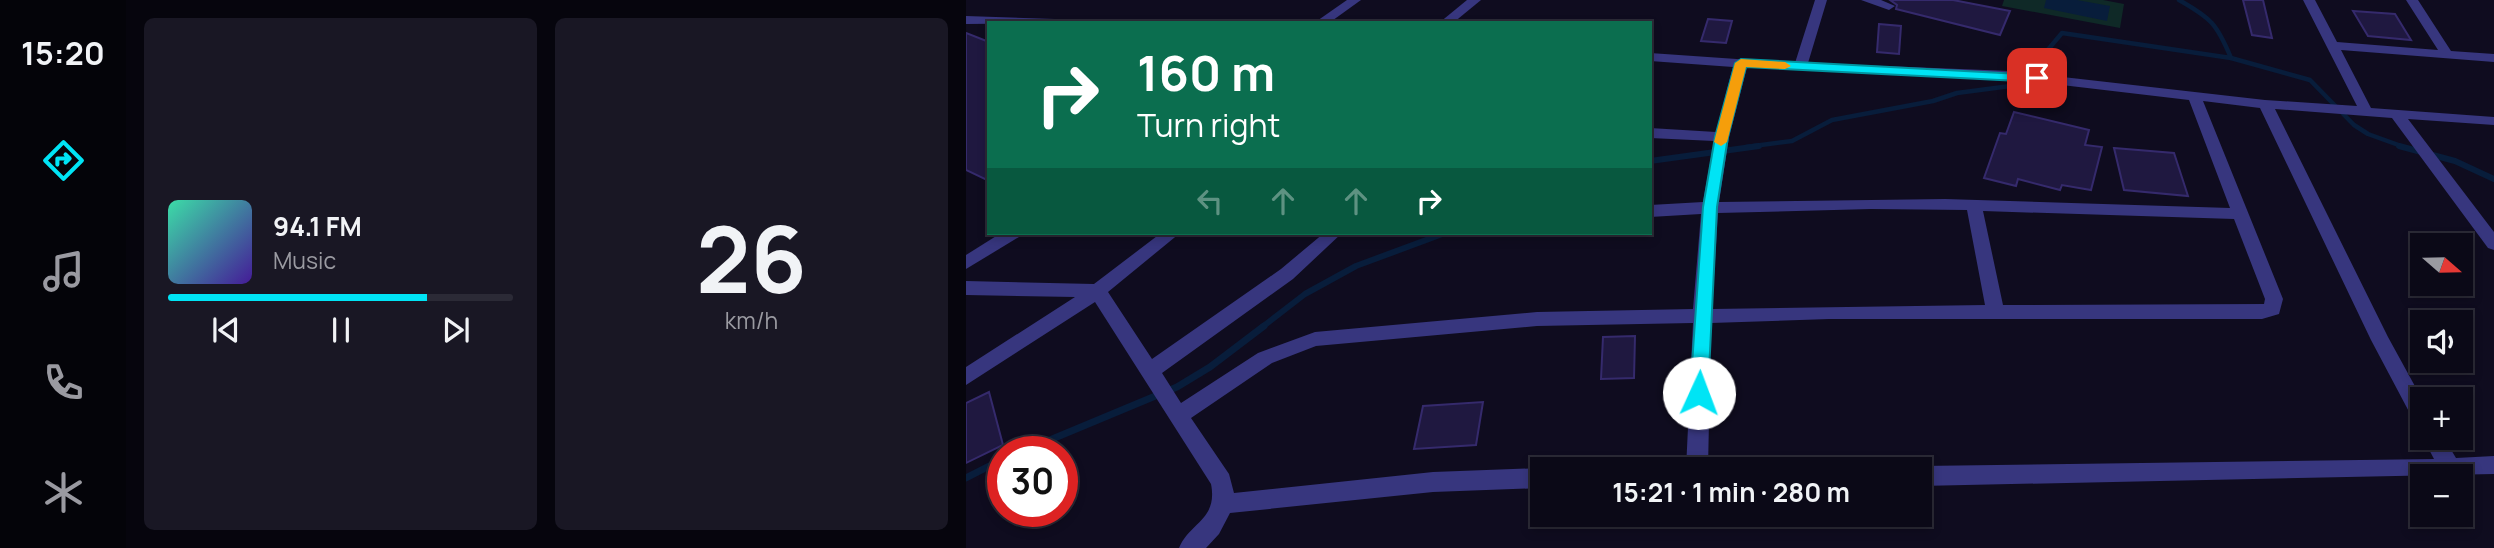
<!DOCTYPE html>
<html lang="en">
<head>
<meta charset="utf-8">
<style>
  :root { --surface:#0b0917; --page:#191724; --text:#f1f3f6; --muted:#9a9aa1; --line:#2b2a36; --accent:#00e4f5 }
  body { margin:0; font-family:Manrope,sans-serif; background:var(--page); color:var(--text); height:100vh; display:flex; flex-direction:column; font-size:26px; white-space:nowrap }
  * { box-sizing:border-box; margin:0 }
  p { font-size:23px; color:var(--muted) }
  .icon { flex:none; width:38px; height:38px; fill:none; stroke:currentColor; stroke-width:2; stroke-linecap:round; stroke-linejoin:round }
  .map { position:relative; flex:1; overflow:hidden }
  .drawer { display:flex; flex-direction:column; gap:18px; padding:18px; background:#06050d; width:840px }
  .drawer>* { flex:none }
  .hud { position:absolute; left:21px; top:21px; width:665px; height:214px; border-radius:0px; box-shadow:0 4px 10px #0003,0 0 0 2px var(--line); background:#0b6e4f; color:#fff; overflow:hidden }
  .needle { width:46px; rotate:110deg }
  .fabs { position:absolute; left:1444px; top:233px; display:grid; gap:14px }
  .fabs a { display:grid; place-items:center; width:63px; height:63px; border-radius:0px; background:var(--surface); box-shadow:0 4px 10px #0003,0 0 0 2px var(--line); font-size:35px }
  .speed { position:absolute; left:21px; top:436px; display:flex; gap:14px; font-size:35px; font-weight:700; text-align:center }
  .speed>* { display:grid; place-content:center; width:91px; height:91px; border-radius:50%; background:var(--surface); box-shadow:0 4px 10px #0003,0 0 0 2px var(--line); line-height:1 }
  .speed .limit { border:10px solid #d22; background:#fff; color:#111 }
  .pin { position:absolute; display:grid; place-items:center; width:60px; height:60px; color:#fff; margin:-30px; border-radius:14px; box-shadow:0 4px 10px #0006 }
  .me { position:absolute; width:77px; margin:-38px; rotate:2deg; stroke-linejoin:round; filter:drop-shadow(0 0 5px #0008) }
  .turn { display:flex; align-items:center; gap:24px; height:147px; padding:0 35px; font-size:32px }
  .turn .icon { width:91px; height:91px; stroke-width:2.5 }
  .turn b { display:block; font-size:49px; line-height:60px }
  .lanes { display:flex; align-items:center; height:66px; padding:0 35px; background:#0003; justify-content:center; gap:35px; direction:ltr }
  .lanes .off { opacity:.35 }
  .drawer .tile { flex:1; display:flex; flex-direction:column; justify-content:center; gap:10px; min-width:0; padding:0 24px; border-radius:10px; background:var(--page) }
  .drawer .dial { align-items:center; gap:0 }
  .dial b { font-size:91px; line-height:1 }
  .song { display:flex; align-items:center; gap:21px }
  .cover { width:84px; height:84px; border-radius:10px; background:linear-gradient(135deg,hsl(160 70% 55%),hsl(260 70% 35%)) }
  .played { height:7px; border-radius:4px; background:linear-gradient(90deg,var(--accent) 75%,var(--line) 75%) }
  .keys { display:flex; justify-content:space-around; direction:ltr }
  .drawer .tiles { flex:1; display:grid; gap:18px; grid-template-columns:repeat(2,1fr) }
  .trip { position:absolute; left:564px; top:457px; width:402px; height:70px; border-radius:0px; background:var(--surface); box-shadow:0 4px 10px #0003,0 0 0 2px var(--line); font-weight:700; line-height:70px; text-align:center }
  main { display:flex; flex:1; min-height:0 }
  .tab-bar { display:flex; flex-direction:column; width:126px; justify-content:space-around; align-items:center; background:#040409; color:var(--muted) }
  .tab-bar .icon { width:49px; height:49px }
  .tab-bar .active { color:var(--accent) }
  .tab-bar b { font-size:32px; color:var(--text) }
  .map>svg:first-child { display:block }
  .green { fill:#0f2927 }
  .water { fill:#081d3b }
  .lines { fill:none; stroke-linecap:round; stroke-linejoin:round }
  .stream-far2 { stroke:#081d3b; stroke-width:4.5 }
  .stream-far1 { stroke:#081d3b; stroke-width:6 }
  .stream { stroke:#081d3b; stroke-width:7 }
  .building { fill:#1f1840; stroke:#352a6c; stroke-width:2 }
  .minor { fill:#37367e; fill-rule:evenodd }
  .route { fill:#00e4f5; stroke:#00949f; stroke-width:2 }
  .slow { fill:#f59e0b }
</style>
</head>
<body>
<main>
<nav class="tab-bar">
<b>15:20</b>
<svg class="icon active" aria-label="directions" viewBox="0 0 24 24"><path d="M12 3l9 9-9 9-9-9zM9 14v-3h6M13 9l2 2-2 2"/></svg>
<svg class="icon" aria-label="music" viewBox="0 0 24 24"><path d="M9 18V5l10-2v13"/><circle cx="6" cy="18" r="3"/><circle cx="16" cy="16" r="3"/></svg>
<svg class="icon" aria-label="phone" viewBox="0 0 24 24"><path d="M5 4h4l2 5-3 2q2 4 5 5l2-3 5 2v4C11 20 4 13 5 4z"/></svg>
<svg class="icon" aria-label="climate" viewBox="0 0 24 24"><path d="M12 3v18M4 7l16 10M4 17L20 7"/></svg>
</nav>
<section class="drawer">
<div class="tiles">
<div class="tile">
<div class="song"><i class="cover"></i><div><b>94.1 FM</b><p>Music</p></div></div>
<div class="played"></div>
<div class="keys"><svg class="icon" aria-label="previous" viewBox="0 0 24 24"><path d="M18 5L8 12l10 7zM5 5v14"/></svg><svg class="icon" aria-label="pause" viewBox="0 0 24 24"><path d="M8 5v14M16 5v14"/></svg><svg class="icon" aria-label="next" viewBox="0 0 24 24"><path d="M6 5l10 7-10 7zM19 5v14"/></svg></div>
</div>
<div class="tile dial"><b>26</b><p>km/h</p></div>
</div>
</section>
<div class="map">
<svg width="1528" height="548" viewBox="0 0 1528 548">
  <rect width="100%" height="100%" fill="#0f0c1f"/>
  <polygon class="green" points="1038,0 1137,0 1158,4 1154,28 1036,6"/>
  <polygon class="water" points="1080,0 1111,0 1144,6 1141,21 1078,8"/>
  <g class="lines">
    <g class="stream-far2">
      <polyline points="1265,58 1344,80 1388,125 1402,134 1438,147"/>
      <path d="M 780,147 L 826,141 L 866,120 L 967,101 L 991,93 L 1052,85 L 1096,33 L 1265,58 C 1251,24 1245,18 1213,0"/>
    </g>
    <g class="stream-far1">
      <polyline points="1433,146 1489,161 1528,179"/>
      <polyline points="684,161 793,146"/>
      <polyline points="295,328 339,294 390,266 479,233"/>
    </g>
    <g class="stream">
      <polyline points="55,452 211,387 244,367 298,326"/>
      <polyline points="0,478 37,459"/>
    </g>
  </g>
  <g class="building">
    <polygon points="924,0 987,0 1044,11 1034,35 930,9 931,5"/>
    <polygon points="1277,0 1297,0 1306,38 1286,35"/>
    <polygon points="1387,11 1429,14 1445,40 1402,36"/>
    <polygon points="742,19 766,21 760,43 735,41"/>
    <polygon points="913,24 935,26 933,54 911,52"/>
    <polygon points="0,33 23,42 23,181 0,170"/>
    <polygon points="1048,112 1123,130 1119,145 1136,147 1125,190 1096,185 1094,190 1052,179 1050,186 1018,178 1034,133 1040,134"/>
    <polygon points="1148,148 1208,153 1222,196 1158,190"/>
    <polygon points="669,336 668,378 635,379 637,337"/>
    <polygon points="23,392 37,445 0,463 0,403"/>
    <polygon points="517,402 510,445 448,449 457,406"/>
  </g>
  <g class="lines">
    <g class="minor">
      <polygon points="381,0 395,0 363,23 348,23"/>
      <polygon points="501,0 515,0 487,23 473,23"/>
      <path d="M 849,0 L 861,0 L 842,63 L 1044,71 L 1299,100 L 1391,106 L 1337,0 L 1349,0 L 1371,42 L 1472,50 L 1440,0 L 1452,0 L 1485,51 L 1528,54 L 1528,62 L 1375,50 L 1405,108 L 1528,117 L 1528,125 L 1442,119 L 1528,232 L 1528,250 L 1522,248 L 1426,118 L 1309,109 L 1422,337 L 1456,399 L 1456,426 L 1449,423 L 1405,340 L 1294,108 L 1237,101 L 1317,299 L 1313,314 L 1296,319 L 863,319 L 745,323 L 742,469 L 720,469 L 727,323 L 571,326 L 350,346 L 306,363 L 225,418 L 263,474 L 268,493 L 467,472 L 576,468 L 576,488 L 467,492 L 264,513 L 253,534 L 240,548 L 213,548 C 224,522 252,520 245,484 L 129,302 L 0,385 L 0,367 L 109,297 L 0,295 L 0,281 L 128,284 L 195,233 L 214,233 L 142,292 L 186,359 L 315,269 L 358,233 L 376,233 L 327,279 L 196,373 L 215,403 L 292,353 L 349,332 L 571,312 L 727,309 L 735,214 L 684,217 L 684,205 L 737,202 L 748,141 L 684,138 L 684,128 L 750,132 L 767,67 L 684,61 L 684,53 L 829,63 ZM 781,67 L 1044,79 L 1223,100 L 1264,208 L 979,199 L 753,202 L 763,137 ZM 905,209 L 1001,210 L 1019,305 L 746,309 L 752,213 ZM 1017,211 L 1268,219 L 1299,299 L 1298,304 L 1037,305 Z"/>
      <polygon points="895,0 915,0 929,6 923,10"/>
      <polygon points="0,16 89,19 95,23 0,24"/>
      <polygon points="35,233 55,233 53,237 0,269 0,255"/>
      <polygon points="1457,438 1478,438 1490,458 1528,456 1528,474 954,486 954,469 947,469 954,466 1468,459"/>
    </g>
  </g>
  <polygon class="route" points="775,59 1071,75 1078,78 1071,82 780,67 762,137 751,207 742,393 740,398 733,400 727,398 724,393 737,207 749,137 769,63"/>
  <polygon class="slow" points="775,59 819,62 825,66 819,69 780,67 761,142 755,146 748,142 769,63"/>
</svg>
<div class="fabs">
<a><svg class="needle" viewBox="-14 -14 28 28"><path d="M0-13l5 13h-10z" fill="#e53935"/><path d="M0 13l5-13h-10z" fill="#9a9aa1"/></svg></a>
<a><svg class="icon" aria-label="sound" viewBox="0 0 24 24"><path d="M4 9h4l5-4v14l-5-4H4zM17 9q2 3 0 6"/></svg></a>
<a>+</a>
<a>−</a>
</div>
<div class="speed"><div class="limit">30</div></div>
<div class="pin" style="left:1071px;top:78px;background:#d93025"><svg class="icon" aria-label="arrive" viewBox="0 0 24 24"><path d="M6 21V4h12l-3 4 3 4H6"/></svg></div>
<svg class="me" style="left:733px;top:393px" viewBox="-20 -20 40 40"><circle r="19" fill="#fff"/><path d="M0-13L10 11 0 6-10 11z" fill="#00e4f5"/></svg>
<div class="trip">15:21 · 1 min · 280 m</div>
<div class="hud">
<div class="turn"><svg class="icon" aria-label="right" viewBox="0 0 24 24"><path d="M7 20v-9h11M14 6l5 5-5 5"/></svg><div><b>160 m</b>Turn right</div></div>
<div class="lanes"><svg class="icon off" aria-label="left" viewBox="0 0 24 24"><path d="M17 20v-9H6M10 6l-5 5 5 5"/></svg><svg class="icon off" aria-label="ahead" viewBox="0 0 24 24"><path d="M12 20V5M6 11l6-6 6 6"/></svg><svg class="icon off" aria-label="ahead" viewBox="0 0 24 24"><path d="M12 20V5M6 11l6-6 6 6"/></svg><svg class="icon" aria-label="right" viewBox="0 0 24 24"><path d="M7 20v-9h11M14 6l5 5-5 5"/></svg></div>
</div>
</div>
</main>
</body>
</html>
